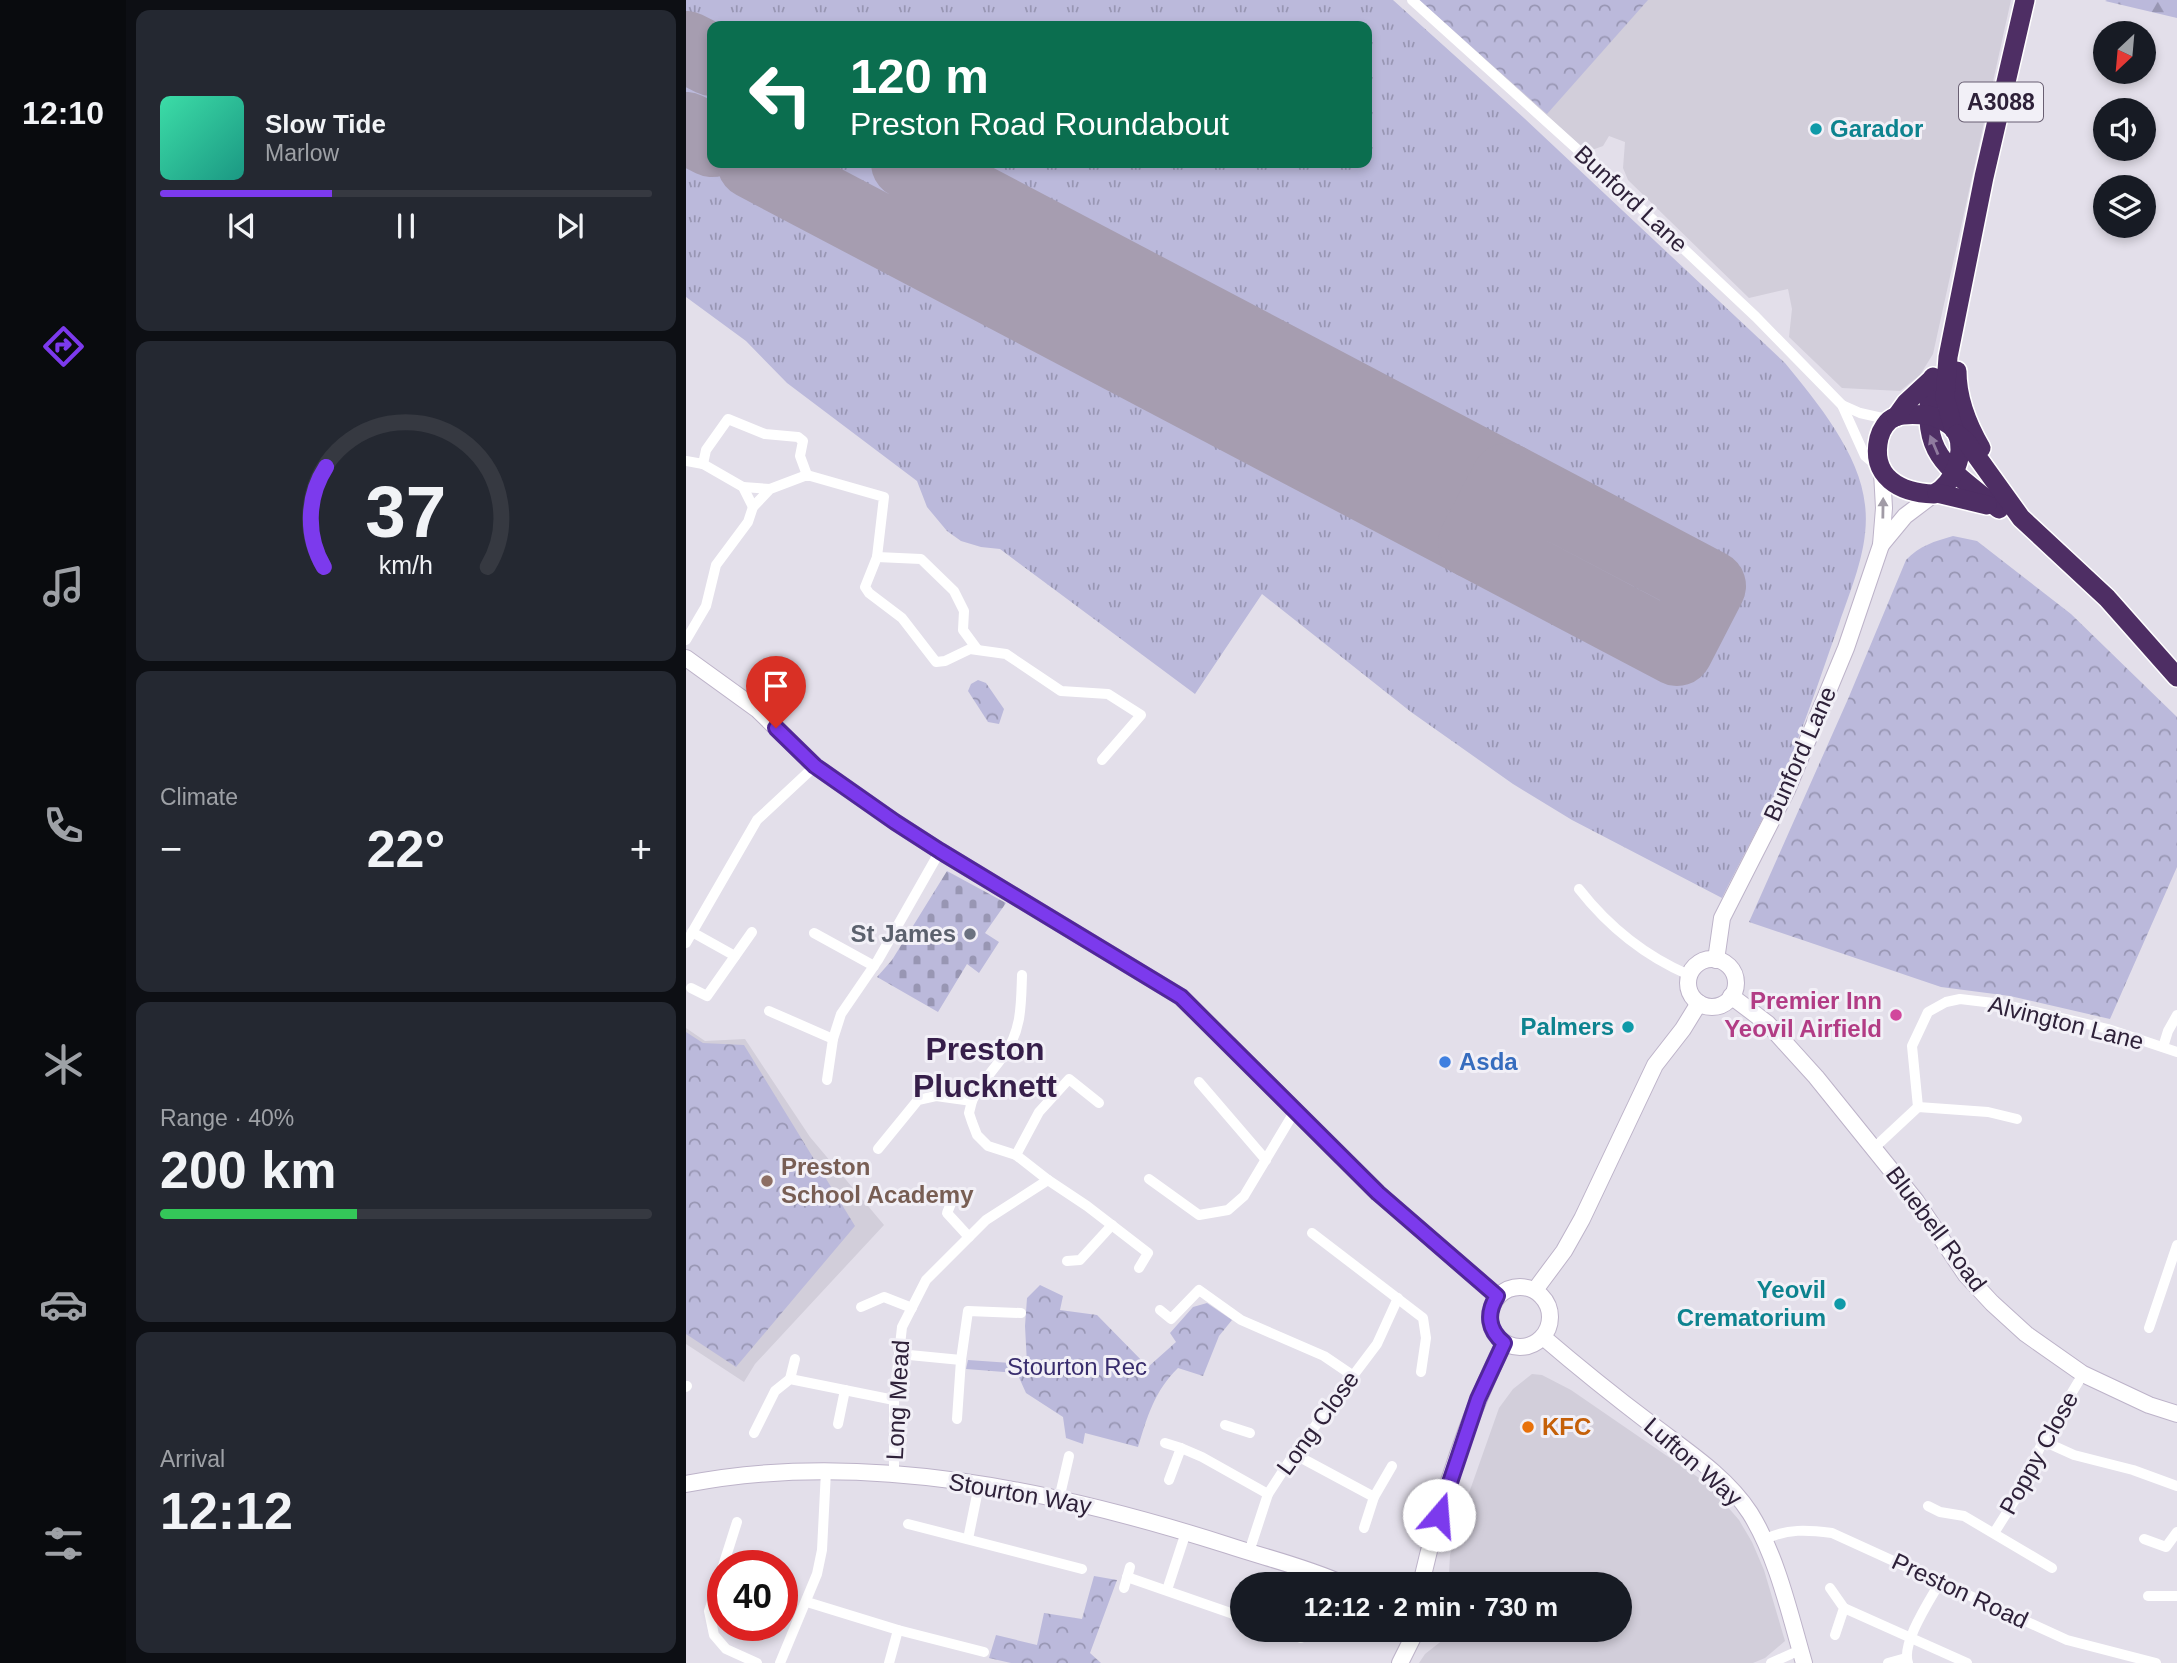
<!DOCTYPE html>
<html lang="en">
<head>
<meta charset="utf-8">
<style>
  :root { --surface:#171b24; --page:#242831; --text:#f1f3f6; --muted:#9ea1a6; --line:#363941; --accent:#7c3aed }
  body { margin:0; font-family:Helvetica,sans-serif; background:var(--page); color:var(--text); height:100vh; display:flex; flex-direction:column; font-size:26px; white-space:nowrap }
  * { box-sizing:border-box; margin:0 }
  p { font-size:23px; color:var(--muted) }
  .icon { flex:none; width:38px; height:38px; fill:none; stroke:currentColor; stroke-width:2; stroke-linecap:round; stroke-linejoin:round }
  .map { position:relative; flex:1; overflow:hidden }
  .details { display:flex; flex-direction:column; gap:10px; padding:10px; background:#0d0f14; width:560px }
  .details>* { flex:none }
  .hud { position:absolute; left:21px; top:21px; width:665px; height:147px; border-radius:14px; box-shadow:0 4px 10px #0003; background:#0b6e4f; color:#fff; overflow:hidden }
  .needle { width:46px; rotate:206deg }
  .tools { position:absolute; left:1407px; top:21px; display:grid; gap:14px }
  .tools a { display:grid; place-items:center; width:63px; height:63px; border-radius:50%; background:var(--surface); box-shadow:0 4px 10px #0003; font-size:35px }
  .speed { position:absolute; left:21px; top:1550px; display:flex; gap:14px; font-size:35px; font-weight:700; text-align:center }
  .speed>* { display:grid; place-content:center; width:91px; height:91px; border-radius:50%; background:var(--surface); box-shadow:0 4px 10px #0003; line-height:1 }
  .speed .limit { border:10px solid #d22; background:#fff; color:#111 }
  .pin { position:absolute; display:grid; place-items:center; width:60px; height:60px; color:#fff; margin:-72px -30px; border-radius:50% 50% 50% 0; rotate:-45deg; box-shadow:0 0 7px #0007 }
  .pin .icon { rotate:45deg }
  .me { position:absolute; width:77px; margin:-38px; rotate:18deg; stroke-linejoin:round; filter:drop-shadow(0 0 5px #0008) }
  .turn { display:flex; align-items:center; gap:24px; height:147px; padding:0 28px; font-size:32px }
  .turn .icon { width:91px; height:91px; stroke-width:2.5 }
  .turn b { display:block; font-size:49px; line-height:60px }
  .big { font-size:52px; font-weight:600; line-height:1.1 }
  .details .widget { flex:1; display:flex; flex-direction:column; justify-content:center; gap:10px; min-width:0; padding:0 24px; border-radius:14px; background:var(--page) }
  .details .dial { align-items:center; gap:0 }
  .dial svg { height:182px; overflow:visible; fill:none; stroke:var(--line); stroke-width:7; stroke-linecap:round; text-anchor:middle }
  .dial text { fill:var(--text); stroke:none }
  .song { display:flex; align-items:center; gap:21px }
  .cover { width:84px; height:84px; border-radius:10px; background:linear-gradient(135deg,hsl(160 70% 55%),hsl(170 70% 35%)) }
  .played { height:7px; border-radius:4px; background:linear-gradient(90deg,var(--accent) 35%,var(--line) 35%) }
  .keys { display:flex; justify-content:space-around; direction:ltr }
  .heat { display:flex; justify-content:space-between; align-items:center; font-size:38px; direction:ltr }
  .charge { height:10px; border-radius:5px; background:linear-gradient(90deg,#34c759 40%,var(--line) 0) }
  .trip { position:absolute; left:544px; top:1572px; width:402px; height:70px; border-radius:35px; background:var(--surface); box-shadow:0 4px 10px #0003; font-weight:600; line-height:70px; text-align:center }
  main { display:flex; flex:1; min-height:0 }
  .tab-bar { display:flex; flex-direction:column; width:126px; justify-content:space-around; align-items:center; background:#090b0e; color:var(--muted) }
  .tab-bar .icon { width:49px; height:49px }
  .tab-bar .on { color:var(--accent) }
  .tab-bar b { font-size:32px; color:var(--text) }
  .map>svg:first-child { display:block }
  .built { fill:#d2ceda }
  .grass { fill:url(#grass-tufts); fill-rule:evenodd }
  .forest { fill:url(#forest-firs) }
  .cemetery { fill:url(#cemetery-stones) }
  .park { fill:url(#park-crowns) }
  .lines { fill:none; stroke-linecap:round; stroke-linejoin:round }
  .runway { stroke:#a69db0; stroke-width:72 }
  .secondary-casing { stroke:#bdb3c9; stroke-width:18 }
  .highway-casing { stroke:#fff; stroke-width:22 }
  .street { stroke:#fff; stroke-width:10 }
  .secondary { stroke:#fff; stroke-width:16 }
  .highway { stroke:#4e2e64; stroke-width:19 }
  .oneway { fill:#907c9f }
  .oneway2 { fill:#a19ba6 }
  .route-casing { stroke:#51269a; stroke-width:18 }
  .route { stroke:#7c3aed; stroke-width:12 }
  .culture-dot { fill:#0f9aa8; stroke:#f2f0f7; stroke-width:2.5 }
  .worship-dot { fill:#6b7280; stroke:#f2f0f7; stroke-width:2.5 }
  .hotel-dot { fill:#d1479c; stroke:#f2f0f7; stroke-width:2.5 }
  .shop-dot { fill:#3f7fe0; stroke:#f2f0f7; stroke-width:2.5 }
  .education-dot { fill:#8d6e63; stroke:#f2f0f7; stroke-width:2.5 }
  .food-dot { fill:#e8710a; stroke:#f2f0f7; stroke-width:2.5 }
  .labels { text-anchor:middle; stroke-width:6; stroke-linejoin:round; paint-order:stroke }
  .shield { fill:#f2f0f7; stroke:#695f72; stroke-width:2 }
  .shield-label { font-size:23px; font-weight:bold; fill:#2e2139 }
  .culture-label { font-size:24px; font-weight:bold; fill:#0d838f; stroke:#f2f0f7; text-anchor:end }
  .street-label { font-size:24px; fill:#2e2139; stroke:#f2f0f7 }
  .worship-label { font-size:24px; font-weight:bold; fill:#5b616d; stroke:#f2f0f7; text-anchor:end }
  .hotel-label { font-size:24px; font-weight:bold; fill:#b23c85; stroke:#f2f0f7; text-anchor:end }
  .shop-label { font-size:24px; font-weight:bold; fill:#366cbe; stroke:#f2f0f7; text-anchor:start }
  .education-label { font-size:24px; font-weight:bold; fill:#785e54; stroke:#f2f0f7; text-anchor:start }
  .park-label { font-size:24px; fill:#392d6e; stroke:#f2f0f7 }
  .food-label { font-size:24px; font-weight:bold; fill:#c56008; stroke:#f2f0f7; text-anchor:start }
  .district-label { font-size:32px; font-weight:bold; fill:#361e4a; stroke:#f2f0f7 }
</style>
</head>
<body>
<main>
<nav class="tab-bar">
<b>12:10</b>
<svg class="icon on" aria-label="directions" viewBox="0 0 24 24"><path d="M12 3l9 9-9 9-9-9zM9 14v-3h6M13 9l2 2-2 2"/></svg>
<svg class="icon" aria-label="music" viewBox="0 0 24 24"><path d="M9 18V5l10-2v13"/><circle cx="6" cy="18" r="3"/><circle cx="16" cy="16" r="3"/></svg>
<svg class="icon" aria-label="phone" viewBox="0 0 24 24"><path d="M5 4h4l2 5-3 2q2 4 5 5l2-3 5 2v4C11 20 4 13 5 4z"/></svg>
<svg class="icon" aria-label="climate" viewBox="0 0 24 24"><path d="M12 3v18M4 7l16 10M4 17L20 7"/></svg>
<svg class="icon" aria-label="car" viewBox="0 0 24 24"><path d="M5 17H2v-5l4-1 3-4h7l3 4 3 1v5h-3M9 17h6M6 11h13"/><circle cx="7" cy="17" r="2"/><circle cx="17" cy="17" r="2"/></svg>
<svg class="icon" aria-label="filters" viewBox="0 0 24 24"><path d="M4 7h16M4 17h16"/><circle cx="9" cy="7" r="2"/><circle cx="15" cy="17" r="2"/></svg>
</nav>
<section class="details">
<div class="widget">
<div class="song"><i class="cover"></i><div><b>Slow Tide</b><p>Marlow</p></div></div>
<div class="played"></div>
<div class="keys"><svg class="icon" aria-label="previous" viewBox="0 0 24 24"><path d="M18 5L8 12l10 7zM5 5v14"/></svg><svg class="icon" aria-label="pause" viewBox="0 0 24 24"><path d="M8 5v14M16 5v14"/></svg><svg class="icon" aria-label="next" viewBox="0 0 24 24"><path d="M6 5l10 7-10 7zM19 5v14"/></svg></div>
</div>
<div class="widget dial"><svg viewBox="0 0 100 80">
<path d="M14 69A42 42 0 1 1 86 69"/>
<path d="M14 69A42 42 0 0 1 15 25" stroke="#7c3aed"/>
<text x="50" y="56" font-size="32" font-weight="700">37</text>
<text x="50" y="72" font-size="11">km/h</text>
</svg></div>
<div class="widget"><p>Climate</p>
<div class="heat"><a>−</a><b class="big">22°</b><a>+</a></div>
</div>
<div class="widget"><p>Range · 40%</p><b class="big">200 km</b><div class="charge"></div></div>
<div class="widget"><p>Arrival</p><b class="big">12:12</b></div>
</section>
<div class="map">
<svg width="1491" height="1663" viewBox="0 0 1491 1663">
  <defs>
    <pattern id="grass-tufts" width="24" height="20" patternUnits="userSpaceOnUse" patternTransform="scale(1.75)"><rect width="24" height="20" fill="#bbb9db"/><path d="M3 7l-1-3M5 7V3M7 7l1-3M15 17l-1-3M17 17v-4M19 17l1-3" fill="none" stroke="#9896b3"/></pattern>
    <pattern id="forest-firs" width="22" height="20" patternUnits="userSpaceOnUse" patternTransform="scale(1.75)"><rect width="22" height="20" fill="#bbb9db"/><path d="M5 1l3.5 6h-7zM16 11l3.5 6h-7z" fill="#9896b3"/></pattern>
    <pattern id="cemetery-stones" width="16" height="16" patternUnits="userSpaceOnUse" patternTransform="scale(1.75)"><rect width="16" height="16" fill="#bbb9db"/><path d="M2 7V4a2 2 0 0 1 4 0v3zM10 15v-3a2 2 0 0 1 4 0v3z" fill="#9896b3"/></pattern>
    <pattern id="park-crowns" width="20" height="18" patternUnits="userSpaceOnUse" patternTransform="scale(1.75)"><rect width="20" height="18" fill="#bbb9db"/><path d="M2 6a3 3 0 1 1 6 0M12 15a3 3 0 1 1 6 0" fill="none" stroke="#9896b3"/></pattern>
  </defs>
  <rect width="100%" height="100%" fill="#e3dfea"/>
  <g class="built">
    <polygon points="732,0 1325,0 1247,354 1234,375 1214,391 1156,388 1103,337 1106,309 1102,289 1063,298 942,180 937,168 939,142 923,136 917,146 906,150 896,147"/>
    <polygon points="0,1028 19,1041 59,1039 124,1137 198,1225 69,1364 58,1382 0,1344"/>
    <polygon points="846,1374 856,1375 885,1390 1013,1478 1034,1498 1053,1520 1066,1542 1078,1570 1099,1641 1079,1658 1067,1663 733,1663 739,1654 762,1636 779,1629 934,1629 934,1584 766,1584 763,1573 764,1555 771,1527 813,1408 827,1389"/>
  </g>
  <g class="grass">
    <path d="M 0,0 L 707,0 L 838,118 L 1099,363 C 1131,402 1174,454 1179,505 C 1184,545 1166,586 1153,624 C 1137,669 1122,715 1104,759 C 1086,805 1058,853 1036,898 L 886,820 L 827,784 L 725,712 L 576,594 L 509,694 L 314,549 L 295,547 L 275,541 L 261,531 L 241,507 L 231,481 L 101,383 L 60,341 L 0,297 ZM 26,26 L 681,26 L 681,163 L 26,163 Z"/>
    <polygon points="282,1360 341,1364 331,1373 280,1369"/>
  </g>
  <polygon class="forest" points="1421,0 1491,0 1491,18 1419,1"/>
  <polygon class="cemetery" points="261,871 320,903 299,933 313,942 293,973 281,964 252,1012 191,977 206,960"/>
  <g class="park">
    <polygon points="733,0 962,0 861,114"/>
    <path d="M 1267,536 L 1291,541 L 1385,614 L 1491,717 L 1491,867 L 1424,1019 L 1324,996 L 1255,987 L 1063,922 L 1162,699 L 1220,560 C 1233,546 1249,541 1267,536 Z"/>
    <polygon points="292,680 300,683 318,709 313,724 302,722 282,691 285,684"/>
    <polygon points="0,1032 17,1043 58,1045 169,1226 50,1367 0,1334"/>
    <path d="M 354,1285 L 377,1296 L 374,1310 L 411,1315 L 462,1367 L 490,1342 L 484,1333 L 507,1307 L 521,1303 L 546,1320 L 533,1336 L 517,1376 L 492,1368 C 469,1390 461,1417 452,1447 L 399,1433 L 397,1444 L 380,1438 L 377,1417 L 340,1393 L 331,1373 L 341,1364 L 339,1326 L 341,1298 Z"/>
    <polygon points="408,1576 431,1580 404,1653 415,1663 325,1663 303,1658 310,1635 351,1645 358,1613 396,1619"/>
  </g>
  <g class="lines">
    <g class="runway">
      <polyline points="0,47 26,60"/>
      <polyline points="0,128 26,141"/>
      <polyline points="67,163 788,543 821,479 221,163"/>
      <polygon points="821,479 1024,586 991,650 788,543"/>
    </g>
    <g class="secondary-casing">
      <g id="secondary">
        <polyline points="1195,545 1219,516 1248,494"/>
        <polyline points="0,658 72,710 129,766 209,822 254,851 495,997 692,1193 811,1296"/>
        <circle cx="1026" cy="983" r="24"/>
        <polyline points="1030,960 1036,918 1101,790 1160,648 1195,545 1198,508 1196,472"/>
        <polyline points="1045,996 1082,1024 1130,1077 1230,1201 1280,1275 1306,1303 1340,1334 1397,1374 1463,1405 1491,1414"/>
        <circle cx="834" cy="1317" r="30"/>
        <polyline points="849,1290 878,1251 896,1219 969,1065 997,1029 1013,1003"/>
        <path d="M 857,1337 C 892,1367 928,1396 965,1424 C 999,1450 1040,1476 1064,1513 C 1091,1556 1104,1615 1118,1663"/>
        <path d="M 0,1484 C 177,1449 372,1491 541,1545 C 580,1558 620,1567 657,1584"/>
        <path d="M 735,1584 C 754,1501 781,1419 818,1343"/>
        <polyline points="714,1663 729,1633"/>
      </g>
    </g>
    <g class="highway-casing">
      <g id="highway">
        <path d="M 1271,371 C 1271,399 1281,424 1295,448"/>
        <path d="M 1247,377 C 1232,455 1258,464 1313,509"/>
        <path d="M 1242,415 C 1251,417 1266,424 1271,433 C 1280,454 1267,484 1248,494 C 1214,493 1184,477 1193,438 C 1195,430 1201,420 1209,417 C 1218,413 1232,415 1242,415 Z"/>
        <polyline points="1210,417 1220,403 1247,378"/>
        <polyline points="1268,430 1259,398 1262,357 1298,177 1339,0"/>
        <polyline points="1271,434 1279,440 1335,518 1421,598 1491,677"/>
        <polyline points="1251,493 1301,505"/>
      </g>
    </g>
    <g class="street">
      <polyline points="726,0 913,169 1070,317 1156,405 1179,456 1191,466"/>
      <polyline points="1156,405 1174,413 1205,420"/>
      <polyline points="0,461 17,464 57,487 67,507"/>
      <polyline points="17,464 20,450 42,419 79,434 112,437 117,441 114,456 121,475"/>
      <polyline points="57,487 84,489"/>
      <polyline points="191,557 235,559 268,591 278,611 277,630 291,649"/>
      <polyline points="0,640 20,606 30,565 62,522 67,507 84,489 121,475 198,497 191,557 179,587 183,593 216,618 250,662 259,661 284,649 320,654 375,691 422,694 455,715 416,760"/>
      <path d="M 893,889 C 922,926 959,956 1003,975"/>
      <polyline points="6,932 49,956"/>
      <polyline points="128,933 188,966"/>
      <polyline points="0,943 71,820 129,766"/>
      <polyline points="5,988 21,996 66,932"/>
      <polyline points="83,1011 147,1039"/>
      <polyline points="1477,1047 1482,1031 1491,1015"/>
      <polyline points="141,1080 147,1039 155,1014 192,960 254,851"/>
      <polyline points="513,1082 580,1160"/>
      <path d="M 286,1101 C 294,1083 307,1071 318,1055 C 336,1030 335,1004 336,975"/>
      <polyline points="1232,1107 1226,1046 1242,1012 1260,1002 1274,999 1316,1004 1422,1029 1491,1052"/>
      <polyline points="1188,1148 1232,1107 1302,1112 1331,1119"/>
      <polyline points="192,1149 232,1100 250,1096 286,1101 283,1113 286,1122 291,1135 302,1146 330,1155 362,1180 401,1206 462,1253 453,1268"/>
      <polyline points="330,1155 353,1112 383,1079 413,1103"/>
      <polyline points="463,1179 513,1215 542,1210 558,1196 610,1109"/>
      <polyline points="266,1201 261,1213 283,1237"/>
      <polyline points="626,1233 737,1318 740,1338 735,1372"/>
      <polyline points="381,1261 394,1260 426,1225"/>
      <polyline points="175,1307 198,1297 226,1308"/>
      <polyline points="474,1310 485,1319 513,1290 555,1320 638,1356 666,1375"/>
      <polyline points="1463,1328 1491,1245"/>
      <polyline points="213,1354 275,1360"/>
      <polyline points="104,1379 109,1359"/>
      <polyline points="0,1387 1,1386"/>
      <polyline points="271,1419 275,1360 282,1311 335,1313"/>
      <polyline points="152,1424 159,1390"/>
      <polyline points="539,1425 564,1433"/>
      <polyline points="68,1433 89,1391 104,1379 208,1400"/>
      <polyline points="1357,1441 1388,1455 1447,1470 1491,1486"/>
      <polyline points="479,1443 495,1448"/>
      <polyline points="608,1454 688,1497"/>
      <polyline points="208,1474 208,1400 216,1327 240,1280 300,1220 362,1180"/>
      <polyline points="483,1480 495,1448 516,1457 582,1494"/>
      <polyline points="373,1499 383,1456"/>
      <polyline points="1242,1506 1254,1512 1278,1516 1366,1568"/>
      <polyline points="222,1524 396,1569"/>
      <polyline points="678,1528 688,1497 706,1466"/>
      <polyline points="1308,1533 1332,1495 1357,1441 1397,1374"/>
      <polyline points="282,1539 293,1485"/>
      <polyline points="1458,1539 1480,1547 1491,1532"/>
      <path d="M 1078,1540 C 1100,1528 1123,1530 1146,1533 L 1381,1640 L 1470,1663"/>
      <polyline points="563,1552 582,1494 608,1454 691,1344 712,1298"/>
      <polyline points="37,1566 51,1522"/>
      <polyline points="37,1568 23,1611 28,1635 40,1649 71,1663"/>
      <polyline points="441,1577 556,1617"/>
      <polyline points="438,1588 444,1567"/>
      <polyline points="1144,1588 1158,1608 1149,1635"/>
      <polyline points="481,1590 500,1532"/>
      <polyline points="1462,1596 1491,1596"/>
      <polyline points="121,1602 212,1630 298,1652"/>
      <polyline points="1158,1608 1281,1663"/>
      <polyline points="591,1629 615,1638"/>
      <polyline points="94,1663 131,1574 136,1550 140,1471"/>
      <polyline points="203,1663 212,1630"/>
      <polyline points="1085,1663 1114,1650"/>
      <polyline points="1202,1663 1220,1658"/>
      <path d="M 1222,1663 C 1215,1643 1244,1600 1254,1582"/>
    </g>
    <use href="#secondary" class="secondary"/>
    <use href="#highway" class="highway"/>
  </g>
  <defs><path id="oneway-solid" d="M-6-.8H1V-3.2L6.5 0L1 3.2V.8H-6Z" transform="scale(1.75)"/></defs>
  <use class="oneway" href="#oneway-solid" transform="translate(1248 445) rotate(-113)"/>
  <use class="oneway2" href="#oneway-solid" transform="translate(1197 508) rotate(-89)"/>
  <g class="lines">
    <g class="route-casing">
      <path id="route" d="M 90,728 L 129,766 L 209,822 L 254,851 L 495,997 L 692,1193 L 811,1296 C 800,1314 802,1330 818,1343 L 792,1399 L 753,1515"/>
    </g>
    <use href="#route" class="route"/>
  </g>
  <g class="culture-dot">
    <circle cx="1130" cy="129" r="7"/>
    <circle cx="942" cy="1027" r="7"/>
    <circle cx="1154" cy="1304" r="7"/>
  </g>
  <circle class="worship-dot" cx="284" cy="934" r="7"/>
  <circle class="hotel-dot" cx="1210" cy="1015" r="7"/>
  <circle class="shop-dot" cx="759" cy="1062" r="7"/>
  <circle class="education-dot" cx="81" cy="1181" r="7"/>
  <circle class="food-dot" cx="842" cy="1427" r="7"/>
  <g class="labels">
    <rect class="shield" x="1273" y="82.5" width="84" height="39" rx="5"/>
    <g class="shield-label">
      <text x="1315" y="110">A3088</text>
    </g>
    <g class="culture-label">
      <text x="1144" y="137" text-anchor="start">Garador</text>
      <text x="928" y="1035">Palmers</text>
      <text x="1140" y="1298">Yeovil<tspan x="1140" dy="28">Crematorium</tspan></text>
    </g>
    <g class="street-label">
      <text transform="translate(945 199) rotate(43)" y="8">Bunford Lane</text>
      <text transform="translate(1114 754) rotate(-66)" y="8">Bunford Lane</text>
      <text transform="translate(1380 1023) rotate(14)" y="8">Alvington Lane</text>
      <text transform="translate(1250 1229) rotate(53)" y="8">Bluebell Road</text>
      <text transform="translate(212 1400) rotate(-87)" y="8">Long Mead</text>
      <text transform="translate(632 1423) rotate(-54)" y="8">Long Close</text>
      <text transform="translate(1353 1453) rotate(-61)" y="8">Poppy Close</text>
      <text transform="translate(1007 1462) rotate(41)" y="8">Lufton Way</text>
      <text transform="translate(334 1494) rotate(10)" y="8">Stourton Way</text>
      <text transform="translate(1274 1591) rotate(25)" y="8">Preston Road</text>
    </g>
    <g class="worship-label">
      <text x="270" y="942">St James</text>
    </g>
    <g class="hotel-label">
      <text x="1196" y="1009">Premier Inn<tspan x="1196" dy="28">Yeovil Airfield</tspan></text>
    </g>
    <g class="shop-label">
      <text x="773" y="1070">Asda</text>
    </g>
    <g class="education-label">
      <text x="95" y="1175">Preston<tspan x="95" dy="28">School Academy</tspan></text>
    </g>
    <g class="park-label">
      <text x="391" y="1375">Stourton Rec</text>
    </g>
    <g class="food-label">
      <text x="856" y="1435">KFC</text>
    </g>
    <g class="district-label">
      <text x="299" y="1060">Preston<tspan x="299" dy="37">Plucknett</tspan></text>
    </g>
  </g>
</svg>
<div class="tools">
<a><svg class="needle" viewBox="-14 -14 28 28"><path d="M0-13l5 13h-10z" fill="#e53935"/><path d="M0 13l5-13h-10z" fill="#9ea1a6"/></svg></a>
<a><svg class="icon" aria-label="sound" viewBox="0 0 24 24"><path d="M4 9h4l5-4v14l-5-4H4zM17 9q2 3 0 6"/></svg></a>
<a><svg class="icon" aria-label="layers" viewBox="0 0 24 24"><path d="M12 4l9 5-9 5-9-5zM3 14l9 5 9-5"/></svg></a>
</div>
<div class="speed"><div class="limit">40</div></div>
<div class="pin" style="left:90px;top:728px;background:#d93025"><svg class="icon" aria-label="arrive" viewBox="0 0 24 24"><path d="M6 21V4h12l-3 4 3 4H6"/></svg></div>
<svg class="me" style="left:753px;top:1515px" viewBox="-20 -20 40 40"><circle r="19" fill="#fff"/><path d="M0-13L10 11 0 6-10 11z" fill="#7c3aed"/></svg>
<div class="trip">12:12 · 2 min · 730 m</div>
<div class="hud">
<div class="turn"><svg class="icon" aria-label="left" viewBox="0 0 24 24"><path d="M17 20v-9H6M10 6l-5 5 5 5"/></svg><div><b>120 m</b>Preston Road Roundabout</div></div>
</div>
</div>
</main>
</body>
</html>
